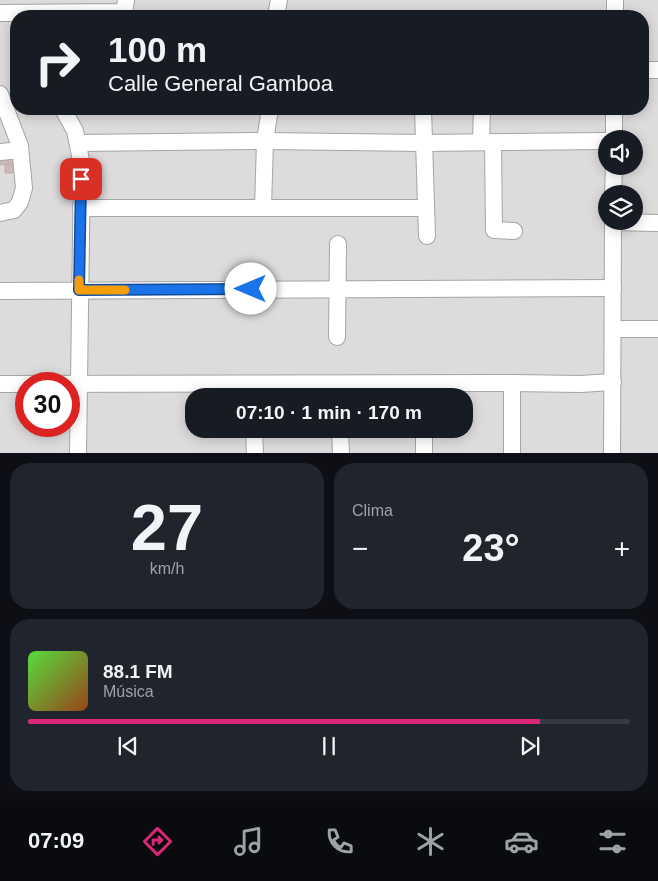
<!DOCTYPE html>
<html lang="es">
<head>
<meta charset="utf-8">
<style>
  :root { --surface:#171b24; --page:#20242c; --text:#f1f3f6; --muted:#9ea1a6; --line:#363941; --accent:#db2777 }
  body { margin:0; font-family:Helvetica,sans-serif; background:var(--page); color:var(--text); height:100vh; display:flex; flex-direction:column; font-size:19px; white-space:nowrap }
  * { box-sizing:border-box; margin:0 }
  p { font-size:16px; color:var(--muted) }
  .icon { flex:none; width:28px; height:28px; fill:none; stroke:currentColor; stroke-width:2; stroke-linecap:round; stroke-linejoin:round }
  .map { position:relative; height:453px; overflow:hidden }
  .drawer { display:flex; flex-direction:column; gap:10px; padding:10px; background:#0d0f14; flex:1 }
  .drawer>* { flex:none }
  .top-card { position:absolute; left:10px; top:10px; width:639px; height:105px; border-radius:20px; box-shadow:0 2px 12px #0003; background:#171b24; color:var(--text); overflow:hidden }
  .fabs { position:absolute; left:598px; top:130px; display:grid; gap:10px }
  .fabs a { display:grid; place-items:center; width:45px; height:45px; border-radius:50%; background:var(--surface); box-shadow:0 2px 12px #0003; font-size:25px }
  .speed { position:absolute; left:15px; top:372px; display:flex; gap:10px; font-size:25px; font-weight:700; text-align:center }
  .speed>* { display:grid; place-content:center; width:65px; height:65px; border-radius:50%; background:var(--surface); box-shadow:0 2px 12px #0003; line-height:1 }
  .speed .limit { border:8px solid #d22; background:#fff; color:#111 }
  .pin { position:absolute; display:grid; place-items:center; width:42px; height:42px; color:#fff; margin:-21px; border-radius:10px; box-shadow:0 2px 8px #0006 }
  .me { position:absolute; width:55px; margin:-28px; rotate:270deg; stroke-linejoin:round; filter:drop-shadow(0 0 4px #0008) }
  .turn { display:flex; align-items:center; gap:18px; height:105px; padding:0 15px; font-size:22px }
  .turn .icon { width:65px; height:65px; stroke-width:2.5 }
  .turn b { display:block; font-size:35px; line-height:42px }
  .big { font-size:38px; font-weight:600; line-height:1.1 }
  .drawer .tile { flex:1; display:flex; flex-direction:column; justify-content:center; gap:8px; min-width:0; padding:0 18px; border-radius:20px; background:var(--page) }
  .drawer .dial { align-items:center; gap:0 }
  .dial b { font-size:65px; line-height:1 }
  .song { display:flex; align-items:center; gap:15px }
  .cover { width:60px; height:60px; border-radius:8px; background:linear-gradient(135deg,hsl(110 70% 55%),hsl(20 70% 35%)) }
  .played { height:5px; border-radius:2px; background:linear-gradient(90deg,var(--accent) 85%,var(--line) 85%) }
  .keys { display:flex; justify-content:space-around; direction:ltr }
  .heat { display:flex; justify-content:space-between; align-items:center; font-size:28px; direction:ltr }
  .drawer .tiles { flex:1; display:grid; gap:10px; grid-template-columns:1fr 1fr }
  .tile:last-child { grid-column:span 2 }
  .trip { position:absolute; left:185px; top:388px; width:288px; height:50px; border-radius:20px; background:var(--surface); box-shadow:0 2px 12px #0003; font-weight:600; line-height:50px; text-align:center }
  .tabs { display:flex; height:80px; justify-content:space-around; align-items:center; background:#090b0e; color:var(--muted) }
  .tabs .icon { width:35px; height:35px }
  .tabs .on { color:var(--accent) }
  .tabs b { font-size:22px; color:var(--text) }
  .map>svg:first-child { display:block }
  .residential { fill:#dddbdc; fill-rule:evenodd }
  .building { fill:#c8bbb7; stroke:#c2aea5 }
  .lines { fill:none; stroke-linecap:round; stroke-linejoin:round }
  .minor-casing { stroke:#a5a5a5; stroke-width:18 }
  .minor { stroke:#fff; stroke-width:16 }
  .route-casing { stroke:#114b97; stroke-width:12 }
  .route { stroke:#1a73e8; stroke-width:9 }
  .slow { stroke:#f59e0b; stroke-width:9 }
</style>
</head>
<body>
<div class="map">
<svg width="658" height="454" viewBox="0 0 658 454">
  <rect width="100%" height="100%" fill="#f0eae4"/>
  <path class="residential" d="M 0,0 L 658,0 L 658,453 L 0,453 ZM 16,16 L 642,16 L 642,109 L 16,109 ZM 606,139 L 634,139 L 634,166 L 606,166 ZM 606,194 L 634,194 L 634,221 L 606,221 ZM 26,384 L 69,384 L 69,426 L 26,426 ZM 194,396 L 464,396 L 464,429 L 194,429 Z"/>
  <g class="building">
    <polygon points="0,153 16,153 16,164 0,165"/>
    <polygon points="13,164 13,173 5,173 5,165"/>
  </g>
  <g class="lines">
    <g class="minor-casing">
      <g id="minor">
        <polyline points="0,13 121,12 125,7 126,0"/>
        <polyline points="276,16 279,0"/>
        <polyline points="615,16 615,0"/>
        <polyline points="642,70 658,70"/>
        <polyline points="0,94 20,146 24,188 20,202 14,210 0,213"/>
        <polyline points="63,109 75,131 82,165 78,454"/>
        <polyline points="423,109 427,236"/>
        <polyline points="614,139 614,109"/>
        <polyline points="481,142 482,109"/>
        <polyline points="493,142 494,230 514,231"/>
        <polyline points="78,143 265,141 423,143 606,141"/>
        <polyline points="0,152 20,150"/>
        <polyline points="613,194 614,166"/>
        <polyline points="81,208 426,208"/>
        <polyline points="263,208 265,141 270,109"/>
        <polyline points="613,222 658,223"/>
        <polyline points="0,291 613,288"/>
        <polyline points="613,329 658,329"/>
        <polyline points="337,337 338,244"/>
        <polyline points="0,384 512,383 580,384 613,382"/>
        <polyline points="254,429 255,454"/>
        <polyline points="340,429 341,454"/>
        <polyline points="424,429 424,454"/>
        <polyline points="512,454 512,383"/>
        <polyline points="612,454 613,221"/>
      </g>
    </g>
    <use href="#minor" class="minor"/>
  </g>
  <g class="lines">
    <g class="route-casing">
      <polyline id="route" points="81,179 79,290 251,289"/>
    </g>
    <use href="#route" class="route"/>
    <polyline class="slow" points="79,280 79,290 125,290"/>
  </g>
</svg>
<div class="fabs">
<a><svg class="icon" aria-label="sound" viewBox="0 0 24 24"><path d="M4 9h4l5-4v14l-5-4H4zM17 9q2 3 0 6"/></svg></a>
<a><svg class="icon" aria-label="layers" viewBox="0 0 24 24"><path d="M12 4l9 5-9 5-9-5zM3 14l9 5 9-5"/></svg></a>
</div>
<div class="speed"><div class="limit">30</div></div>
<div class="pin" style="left:81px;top:179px;background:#d93025"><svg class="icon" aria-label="arrive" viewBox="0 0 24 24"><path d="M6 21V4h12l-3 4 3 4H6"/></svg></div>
<svg class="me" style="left:251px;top:289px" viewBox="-20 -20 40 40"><circle r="19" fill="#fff"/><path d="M0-13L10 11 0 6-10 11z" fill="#1a73e8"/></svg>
<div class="trip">07:10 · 1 min · 170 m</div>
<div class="top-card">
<div class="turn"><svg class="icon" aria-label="right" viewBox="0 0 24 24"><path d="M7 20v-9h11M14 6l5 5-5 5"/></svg><div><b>100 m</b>Calle General Gamboa</div></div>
</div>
</div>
<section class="drawer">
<div class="tiles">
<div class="tile dial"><b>27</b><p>km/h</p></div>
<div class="tile"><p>Clima</p>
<div class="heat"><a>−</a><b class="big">23°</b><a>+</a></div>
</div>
<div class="tile">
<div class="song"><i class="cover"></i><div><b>88.1 FM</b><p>Música</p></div></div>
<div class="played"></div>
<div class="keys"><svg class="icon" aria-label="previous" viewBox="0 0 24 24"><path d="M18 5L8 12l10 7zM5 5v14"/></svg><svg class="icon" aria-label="pause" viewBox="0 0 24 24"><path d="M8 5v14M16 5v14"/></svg><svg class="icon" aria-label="next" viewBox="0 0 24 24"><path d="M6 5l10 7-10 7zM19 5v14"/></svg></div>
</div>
</div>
</section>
<nav class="tabs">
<b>07:09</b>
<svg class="icon on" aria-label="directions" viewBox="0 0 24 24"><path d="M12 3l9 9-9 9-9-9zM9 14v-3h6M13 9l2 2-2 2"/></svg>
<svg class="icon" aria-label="music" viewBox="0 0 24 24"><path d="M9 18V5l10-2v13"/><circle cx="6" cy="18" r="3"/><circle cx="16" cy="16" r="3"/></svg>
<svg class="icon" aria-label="phone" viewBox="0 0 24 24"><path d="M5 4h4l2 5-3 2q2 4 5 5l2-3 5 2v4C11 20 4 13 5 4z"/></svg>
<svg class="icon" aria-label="climate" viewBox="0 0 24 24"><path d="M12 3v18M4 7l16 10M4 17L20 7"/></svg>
<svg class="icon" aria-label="car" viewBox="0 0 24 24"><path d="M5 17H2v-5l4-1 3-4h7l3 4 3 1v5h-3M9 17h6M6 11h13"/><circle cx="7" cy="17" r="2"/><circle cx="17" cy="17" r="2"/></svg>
<svg class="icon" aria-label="filters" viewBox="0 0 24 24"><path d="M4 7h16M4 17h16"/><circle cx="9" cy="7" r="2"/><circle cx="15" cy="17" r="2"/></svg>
</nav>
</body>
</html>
